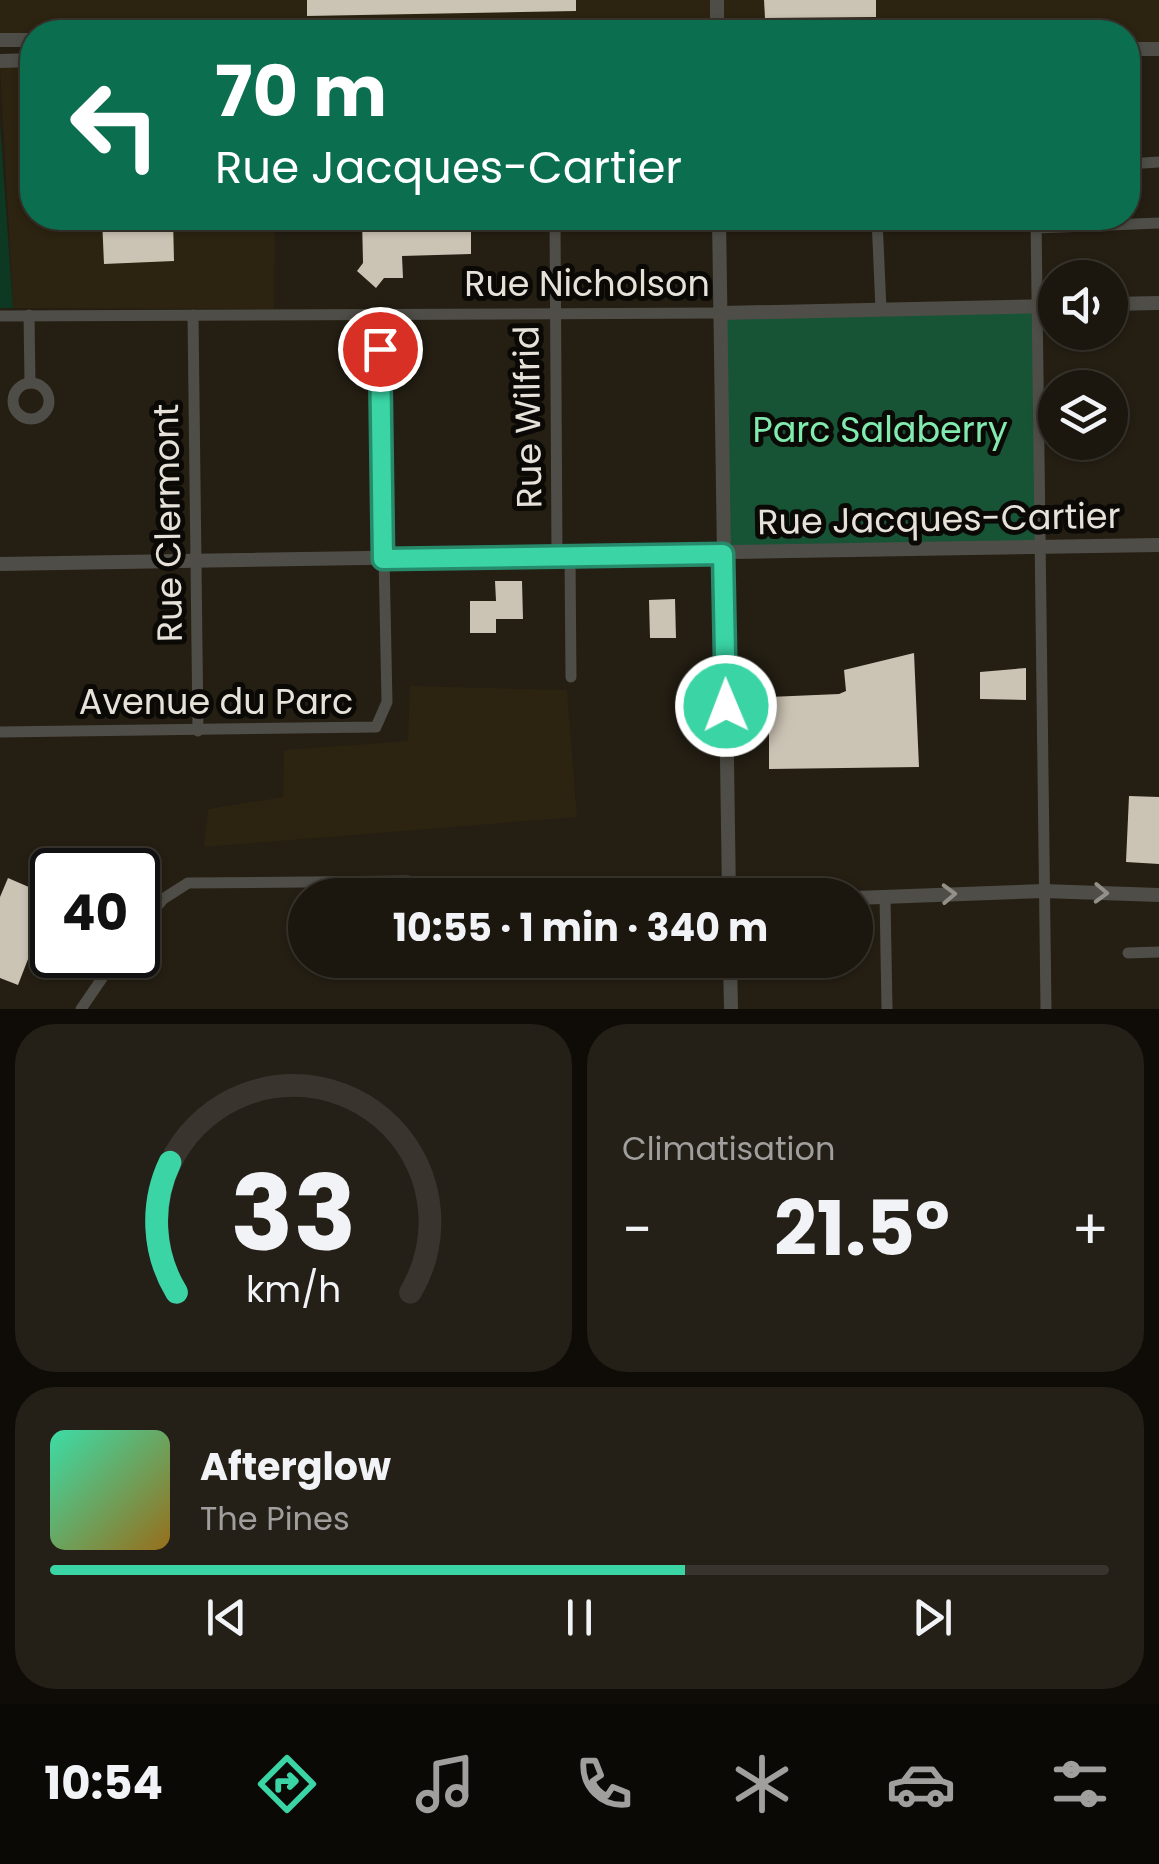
<!DOCTYPE html>
<html lang="fr">
<head>
<meta charset="utf-8">
<style>
  :root { --surface:#1b160e; --page:#241f17; --text:#f1f3f6; --muted:#a09f9e; --line:#39352e; --accent:#3ad4a5 }
  body { margin:0; font-family:Poppins,sans-serif; background:var(--page); color:var(--text); height:100vh; display:flex; flex-direction:column; font-size:38px; white-space:nowrap }
  * { box-sizing:border-box; margin:0 }
  p { font-size:32px; color:var(--muted) }
  .icon { flex:none; width:55px; height:55px; fill:none; stroke:currentColor; stroke-width:2; stroke-linecap:round; stroke-linejoin:round }
  .map { position:relative; height:1009px; overflow:hidden }
  .drawer { display:flex; flex-direction:column; gap:15px; padding:15px; background:#0f0c08; flex:1 }
  .drawer>* { flex:none }
  .guide { position:absolute; left:20px; top:20px; width:1120px; height:210px; border-radius:40px; box-shadow:0 2px 8px #0004,0 0 0 2px var(--line); background:#0b6e4f; color:#fff; overflow:hidden }
  .buttons { position:absolute; left:1038px; top:260px; display:grid; gap:20px }
  .buttons a { display:grid; place-items:center; width:90px; height:90px; border-radius:50%; background:var(--surface); box-shadow:0 2px 8px #0004,0 0 0 2px var(--line); font-size:50px }
  .speed { position:absolute; left:30px; top:848px; display:flex; gap:20px; font-size:50px; font-weight:700; text-align:center }
  .speed>* { display:grid; place-content:center; width:130px; height:130px; border-radius:50%; background:var(--surface); box-shadow:0 2px 8px #0004,0 0 0 2px var(--line); line-height:1 }
  .speed .limit { border:5px solid #111; border-radius:15px; background:#fff; color:#111 }
  .pin { position:absolute; display:grid; place-items:center; width:85px; height:85px; color:#fff; margin:-42px; border:5px solid #fff; border-radius:50%; box-shadow:0 2px 10px #0007 }
  .me { position:absolute; width:110px; margin:-55px; rotate:359deg; stroke-linejoin:round; filter:drop-shadow(0 0 8px #0008) }
  .turn { display:flex; align-items:center; gap:35px; height:210px; padding:0 30px; font-size:45px }
  .turn .icon { width:130px; height:130px; stroke-width:2.5 }
  .turn b { display:block; font-size:70px; line-height:85px }
  .big { font-size:75px; font-weight:700; line-height:1.1 }
  .drawer .tile { flex:1; display:flex; flex-direction:column; justify-content:center; gap:15px; min-width:0; padding:0 35px; border-radius:40px; background:var(--page) }
  .drawer .dial { align-items:center; gap:0 }
  .dial svg { height:260px; overflow:visible; fill:none; stroke:var(--line); stroke-width:7; stroke-linecap:round; text-anchor:middle }
  .dial text { fill:var(--text); stroke:none }
  .song { display:flex; align-items:center; gap:30px }
  .cover { width:120px; height:120px; border-radius:15px; background:linear-gradient(135deg,hsl(160 70% 55%),hsl(40 70% 35%)) }
  .played { height:10px; border-radius:5px; background:linear-gradient(90deg,var(--accent) 60%,var(--line) 60%) }
  .keys { display:flex; justify-content:space-around; direction:ltr }
  .heat { display:flex; justify-content:space-between; align-items:center; font-size:55px; direction:ltr }
  .drawer .tiles { flex:1; display:grid; gap:15px; grid-template-columns:1fr 1fr }
  .tile:last-child { grid-column:span 2 }
  .trip { position:absolute; left:288px; top:878px; width:585px; height:100px; border-radius:50px; background:var(--surface); box-shadow:0 2px 8px #0004,0 0 0 2px var(--line); font-weight:700; line-height:100px; text-align:center }
  .tabs { display:flex; height:160px; justify-content:space-around; align-items:center; background:#0b0906; color:var(--muted) }
  .tabs .icon { width:70px; height:70px }
  .tabs .active { color:var(--accent) }
  .tabs b { font-size:45px; color:var(--text) }
  .map>svg:first-child { display:block }
  .built { fill:#2c2311 }
  .green { fill:#0d3822 }
  .forest { fill:#175335 }
  .building { fill:#cbc3b4 }
  .lines { fill:none; stroke-linecap:round; stroke-linejoin:round }
  .minor { stroke:#4f4d47; stroke-width:11 }
  .tertiary { stroke:#4f4d47; stroke-width:14 }
  .oneway { stroke:#939089 }
  .route-casing { stroke:#268a6b; stroke-width:25 }
  .route { stroke:#3ad4a5; stroke-width:18 }
  .labels { text-anchor:middle; stroke-width:10; stroke-linejoin:round; paint-order:stroke }
  .street-label { font-size:35px; fill:#e6e2da; stroke:#0b0905 }
  .park-label { font-size:35px; fill:#81ebaf; stroke:#0b0905 }
</style>
</head>
<body>
<div class="map">
<svg width="1159" height="1009" viewBox="0 0 1159 1009">
  <rect width="100%" height="100%" fill="#241e13"/>
  <g class="built">
    <polygon points="0,0 716,0 716,32 0,34"/>
    <polygon points="721,0 1159,0 1159,45 1128,44 1128,32 721,32"/>
    <polygon points="0,66 32,66 32,218 275,218 274,309 13,308"/>
    <polygon points="410,686 567,690 577,817 204,847 208,809 283,797 284,750 408,741"/>
  </g>
  <polygon class="green" points="0,123 13,308 0,308"/>
  <polygon class="forest" points="1037,306 1040,547 723,554 721,313"/>
  <g class="building">
    <polygon points="307,0 576,0 576,11 307,16"/>
    <polygon points="764,0 876,0 876,17 765,18"/>
    <polygon points="102,218 173,218 174,261 104,264"/>
    <polygon points="362,218 471,218 471,254 402,256 403,278 384,278 376,288 357,271 363,263"/>
    <polygon points="495,581 522,581 523,619 496,619 496,633 470,633 470,601 496,601"/>
    <polygon points="675,599 676,638 650,638 649,600"/>
    <polygon points="914,653 919,767 769,769 769,697 839,694 846,691 844,670"/>
    <polygon points="1026,668 1026,700 980,699 980,672"/>
    <polygon points="1129,796 1159,797 1159,864 1126,862"/>
    <polygon points="8,878 52,897 18,985 0,978 0,897"/>
    <polygon points="755,960 819,960 819,972 754,974"/>
  </g>
  <g class="lines">
    <g class="minor">
      <polyline points="1128,164 1159,162"/>
      <polyline points="555,218 557,556"/>
      <polyline points="877,218 881,310"/>
      <polyline points="1036,218 1046,1009"/>
      <polyline points="1036,228 1159,223"/>
      <polyline points="29,315 30,383"/>
      <polyline points="193,315 198,731"/>
      <polyline points="0,316 721,313"/>
      <circle cx="31" cy="401" r="18"/>
      <polyline points="570,556 571,677"/>
      <polyline points="0,732 376,727 387,702 379,314"/>
      <polyline points="885,897 887,1009"/>
      <polyline points="138,930 163,899 188,883 408,881 472,895"/>
      <polyline points="1128,953 1159,952"/>
      <polyline points="81,1009 118,955"/>
    </g>
    <g class="tertiary">
      <polyline points="717,0 717,32"/>
      <polyline points="0,40 32,40"/>
      <polyline points="1128,49 1159,49"/>
      <polyline points="0,61 32,60"/>
      <polyline points="719,218 729,895"/>
      <polyline points="1110,304 1159,303"/>
      <polyline points="721,313 1055,306"/>
      <polyline points="0,564 1159,545"/>
      <polyline points="855,898 1043,891 1159,895"/>
      <polyline points="730,960 731,1009"/>
    </g>
  </g>
  <defs><path id="oneway-chevron" d="M-2-3.5L2.5 0L-2 3.5" fill="none" stroke-width="1.6" stroke-linecap="round" stroke-linejoin="round" transform="scale(2.5)"/></defs>
  <g class="oneway">
    <use href="#oneway-chevron" transform="translate(1101 893) rotate(2)"/>
    <use href="#oneway-chevron" transform="translate(949 894) rotate(-2)"/>
  </g>
  <g class="lines">
    <g class="route-casing">
      <polyline id="route" points="380,349 383,559 723,554 726,706"/>
    </g>
    <use href="#route" class="route"/>
  </g>
  <g class="labels">
    <g class="street-label">
      <text x="587" y="296">Rue Nicholson</text>
      <text transform="translate(528 417) rotate(-91)" y="12">Rue Wilfrid</text>
      <text transform="translate(939 519) rotate(-1)" y="12">Rue Jacques-Cartier</text>
      <text transform="translate(168 523) rotate(-91)" y="12">Rue Clermont</text>
      <text x="216" y="714">Avenue du Parc</text>
    </g>
    <g class="park-label">
      <text x="880" y="442">Parc Salaberry</text>
    </g>
  </g>
</svg>
<div class="buttons">
<a><svg class="icon" aria-label="sound" viewBox="0 0 24 24"><path d="M4 9h4l5-4v14l-5-4H4zM17 9q2 3 0 6"/></svg></a>
<a><svg class="icon" aria-label="layers" viewBox="0 0 24 24"><path d="M12 4l9 5-9 5-9-5zM3 14l9 5 9-5"/></svg></a>
</div>
<div class="speed"><div class="limit">40</div></div>
<div class="pin" style="left:380px;top:349px;background:#d93025"><svg class="icon" aria-label="arrive" viewBox="0 0 24 24"><path d="M6 21V4h12l-3 4 3 4H6"/></svg></div>
<svg class="me" style="left:726px;top:706px" viewBox="-20 -20 40 40"><circle r="17" fill="#3ad4a5" stroke="#fff" stroke-width="3"/><path d="M0-11L8 9 0 5-8 9z" fill="#fff"/></svg>
<div class="trip">10:55 · 1 min · 340 m</div>
<div class="guide">
<div class="turn"><svg class="icon" aria-label="left" viewBox="0 0 24 24"><path d="M17 20v-9H6M10 6l-5 5 5 5"/></svg><div><b>70 m</b>Rue Jacques-Cartier</div></div>
</div>
</div>
<section class="drawer">
<div class="tiles">
<div class="tile dial"><svg viewBox="0 0 100 80">
<path d="M14 69A42 42 0 1 1 86 69"/>
<path d="M14 69A42 42 0 0 1 12 29" stroke="#3ad4a5"/>
<text x="50" y="56" font-size="32" font-weight="700">33</text>
<text x="50" y="72" font-size="11">km/h</text>
</svg></div>
<div class="tile"><p>Climatisation</p>
<div class="heat"><a>−</a><b class="big">21.5°</b><a>+</a></div>
</div>
<div class="tile">
<div class="song"><i class="cover"></i><div><b>Afterglow</b><p>The Pines</p></div></div>
<div class="played"></div>
<div class="keys"><svg class="icon" aria-label="previous" viewBox="0 0 24 24"><path d="M18 5L8 12l10 7zM5 5v14"/></svg><svg class="icon" aria-label="pause" viewBox="0 0 24 24"><path d="M8 5v14M16 5v14"/></svg><svg class="icon" aria-label="next" viewBox="0 0 24 24"><path d="M6 5l10 7-10 7zM19 5v14"/></svg></div>
</div>
</div>
</section>
<nav class="tabs">
<b>10:54</b>
<svg class="icon active" aria-label="directions" viewBox="0 0 24 24"><path d="M12 3l9 9-9 9-9-9zM9 14v-3h6M13 9l2 2-2 2"/></svg>
<svg class="icon" aria-label="music" viewBox="0 0 24 24"><path d="M9 18V5l10-2v13"/><circle cx="6" cy="18" r="3"/><circle cx="16" cy="16" r="3"/></svg>
<svg class="icon" aria-label="phone" viewBox="0 0 24 24"><path d="M5 4h4l2 5-3 2q2 4 5 5l2-3 5 2v4C11 20 4 13 5 4z"/></svg>
<svg class="icon" aria-label="climate" viewBox="0 0 24 24"><path d="M12 3v18M4 7l16 10M4 17L20 7"/></svg>
<svg class="icon" aria-label="car" viewBox="0 0 24 24"><path d="M5 17H2v-5l4-1 3-4h7l3 4 3 1v5h-3M9 17h6M6 11h13"/><circle cx="7" cy="17" r="2"/><circle cx="17" cy="17" r="2"/></svg>
<svg class="icon" aria-label="filters" viewBox="0 0 24 24"><path d="M4 7h16M4 17h16"/><circle cx="9" cy="7" r="2"/><circle cx="15" cy="17" r="2"/></svg>
</nav>
</body>
</html>
